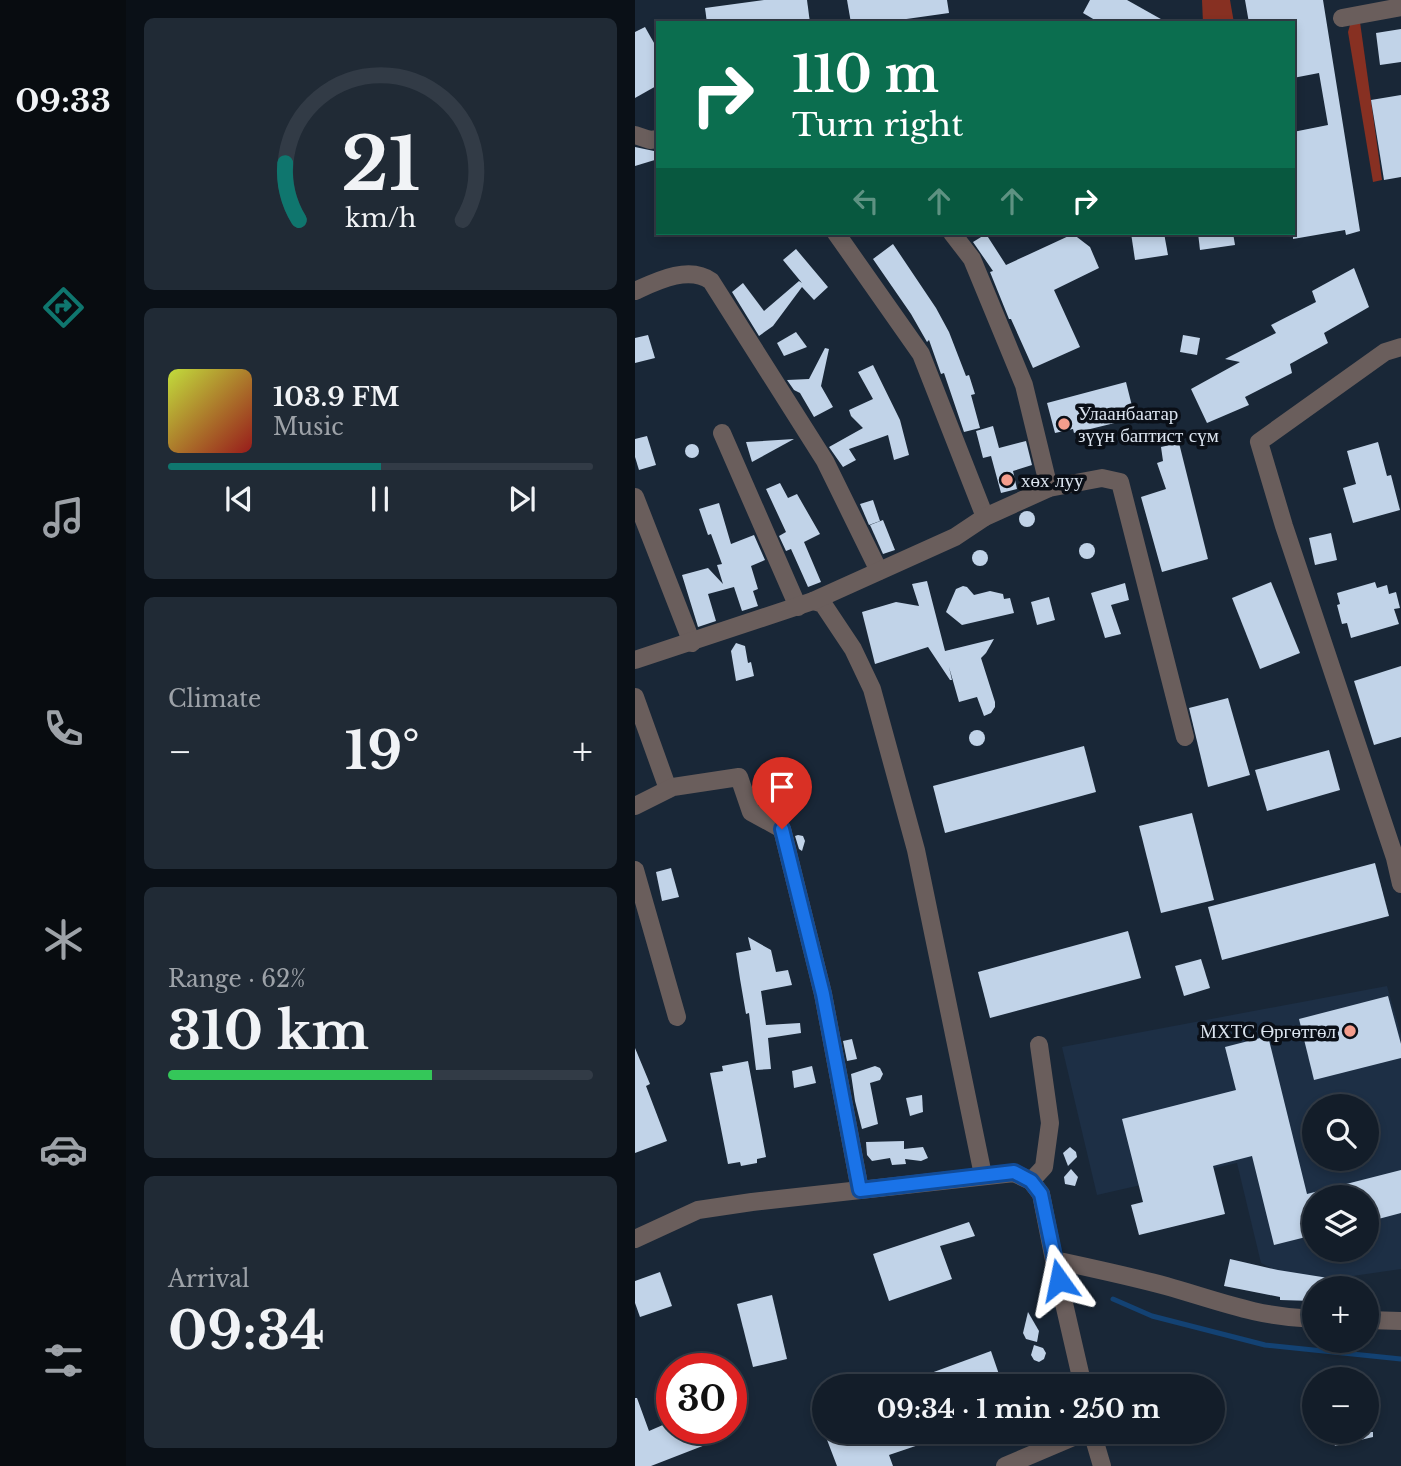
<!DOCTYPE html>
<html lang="en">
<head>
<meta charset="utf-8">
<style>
  :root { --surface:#131d29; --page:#202a35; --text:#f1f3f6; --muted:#9da2a8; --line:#323b46; --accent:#0f766e }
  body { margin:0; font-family:"Libre Baskerville",serif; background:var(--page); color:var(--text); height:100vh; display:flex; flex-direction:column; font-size:26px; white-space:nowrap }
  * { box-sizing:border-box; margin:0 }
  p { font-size:23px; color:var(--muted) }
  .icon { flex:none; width:38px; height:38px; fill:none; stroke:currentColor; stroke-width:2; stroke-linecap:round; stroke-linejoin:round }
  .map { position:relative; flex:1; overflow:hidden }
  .sheet { display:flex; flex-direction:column; gap:18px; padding:18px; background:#0a1017; width:509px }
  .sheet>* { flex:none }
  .top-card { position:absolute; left:21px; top:21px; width:639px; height:214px; border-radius:0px; box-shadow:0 4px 10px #0003,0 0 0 2px var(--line); background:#0b6e4f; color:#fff; overflow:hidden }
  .controls { position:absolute; left:667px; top:1094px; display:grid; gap:14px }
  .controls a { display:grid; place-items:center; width:77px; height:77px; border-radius:50%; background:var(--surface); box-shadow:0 4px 10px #0003,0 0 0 2px var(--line); font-size:35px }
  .speed { position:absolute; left:21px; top:1353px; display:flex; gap:14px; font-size:35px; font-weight:700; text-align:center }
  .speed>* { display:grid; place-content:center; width:91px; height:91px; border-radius:50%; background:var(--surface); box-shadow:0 4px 10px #0003,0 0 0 2px var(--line); line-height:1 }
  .speed .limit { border:10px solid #d22; background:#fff; color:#111 }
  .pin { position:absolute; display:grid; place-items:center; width:60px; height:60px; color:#fff; margin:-72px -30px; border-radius:50% 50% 50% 0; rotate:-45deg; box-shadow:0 0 7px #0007 }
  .pin .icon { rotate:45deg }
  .me { position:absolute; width:77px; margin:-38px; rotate:348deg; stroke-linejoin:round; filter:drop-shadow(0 0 5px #0008) }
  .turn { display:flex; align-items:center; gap:24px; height:147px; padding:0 21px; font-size:32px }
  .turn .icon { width:91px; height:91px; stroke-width:2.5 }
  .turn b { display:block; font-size:49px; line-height:60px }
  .lanes { display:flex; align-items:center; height:66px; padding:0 21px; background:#0003; justify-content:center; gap:35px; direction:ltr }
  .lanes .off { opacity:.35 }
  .big { font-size:52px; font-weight:800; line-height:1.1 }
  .sheet .tile { flex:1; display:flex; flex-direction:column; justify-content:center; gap:10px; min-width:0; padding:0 24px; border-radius:10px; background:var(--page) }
  .sheet .dial { align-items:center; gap:0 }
  .dial svg { height:182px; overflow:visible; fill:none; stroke:var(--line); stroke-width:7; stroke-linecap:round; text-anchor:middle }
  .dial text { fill:var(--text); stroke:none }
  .song { display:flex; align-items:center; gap:21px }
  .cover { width:84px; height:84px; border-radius:10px; background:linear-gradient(135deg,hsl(70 70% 55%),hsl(0 70% 35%)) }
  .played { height:7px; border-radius:4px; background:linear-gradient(90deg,var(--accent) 50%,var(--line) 50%) }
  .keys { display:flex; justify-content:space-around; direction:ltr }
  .heat { display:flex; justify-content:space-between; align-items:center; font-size:38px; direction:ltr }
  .charge { height:10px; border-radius:5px; background:linear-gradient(90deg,#34c759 62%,var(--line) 0) }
  .trip { position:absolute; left:177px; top:1374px; width:413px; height:70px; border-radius:35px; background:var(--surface); box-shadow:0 4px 10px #0003,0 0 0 2px var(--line); font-weight:800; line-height:70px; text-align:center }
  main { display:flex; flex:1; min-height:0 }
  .tabs { display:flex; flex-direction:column; width:126px; justify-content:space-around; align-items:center; background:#080c10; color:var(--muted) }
  .tabs .icon { width:49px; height:49px }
  .tabs .active { color:var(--accent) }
  .tabs b { font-size:32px; color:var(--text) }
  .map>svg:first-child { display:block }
  .built { fill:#1d2f45; fill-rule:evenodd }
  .forest { fill:#873022 }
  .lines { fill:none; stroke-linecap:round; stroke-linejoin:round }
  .stream { stroke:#134273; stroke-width:5 }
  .building { fill:#c1d3e8 }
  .minor { stroke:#6a5e5c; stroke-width:18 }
  .route-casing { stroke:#114b97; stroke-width:18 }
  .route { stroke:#1a73e8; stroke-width:12 }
  .poi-dot { fill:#f49d8c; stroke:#0a0f17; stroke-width:2.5 }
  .labels { text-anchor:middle; stroke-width:7; stroke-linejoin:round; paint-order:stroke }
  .poi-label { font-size:19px; fill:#dbe4ef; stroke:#0a0f17; text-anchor:start }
</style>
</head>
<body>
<main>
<nav class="tabs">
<b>09:33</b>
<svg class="icon active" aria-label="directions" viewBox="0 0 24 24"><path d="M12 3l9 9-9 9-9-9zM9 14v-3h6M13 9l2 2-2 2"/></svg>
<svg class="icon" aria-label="music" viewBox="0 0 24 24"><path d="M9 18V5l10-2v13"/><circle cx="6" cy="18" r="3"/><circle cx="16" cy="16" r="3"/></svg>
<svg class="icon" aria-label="phone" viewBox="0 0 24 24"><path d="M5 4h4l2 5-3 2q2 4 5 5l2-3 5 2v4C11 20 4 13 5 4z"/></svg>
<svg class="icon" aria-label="climate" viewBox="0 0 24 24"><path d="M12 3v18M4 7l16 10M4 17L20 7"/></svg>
<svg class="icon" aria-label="car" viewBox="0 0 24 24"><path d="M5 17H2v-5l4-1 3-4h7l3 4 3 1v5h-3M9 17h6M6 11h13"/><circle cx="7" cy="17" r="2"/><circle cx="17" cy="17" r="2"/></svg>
<svg class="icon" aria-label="filters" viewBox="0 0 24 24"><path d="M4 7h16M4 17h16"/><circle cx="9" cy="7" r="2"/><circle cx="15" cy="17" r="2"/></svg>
</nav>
<section class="sheet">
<div class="tile dial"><svg viewBox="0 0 100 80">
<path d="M14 69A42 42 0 1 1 86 69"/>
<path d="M14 69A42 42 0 0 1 8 44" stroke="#0f766e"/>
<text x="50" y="56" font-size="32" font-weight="700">21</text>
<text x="50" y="72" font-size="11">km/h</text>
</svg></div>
<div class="tile">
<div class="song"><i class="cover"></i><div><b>103.9 FM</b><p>Music</p></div></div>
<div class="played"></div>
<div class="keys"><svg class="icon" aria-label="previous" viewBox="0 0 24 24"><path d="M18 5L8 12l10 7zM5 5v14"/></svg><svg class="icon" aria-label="pause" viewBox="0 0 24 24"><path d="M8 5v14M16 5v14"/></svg><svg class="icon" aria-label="next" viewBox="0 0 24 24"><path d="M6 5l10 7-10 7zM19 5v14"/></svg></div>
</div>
<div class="tile"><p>Climate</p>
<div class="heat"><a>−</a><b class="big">19°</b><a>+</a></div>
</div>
<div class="tile"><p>Range · 62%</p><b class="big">310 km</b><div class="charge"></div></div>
<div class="tile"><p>Arrival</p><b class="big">09:34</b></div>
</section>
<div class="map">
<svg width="766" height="1466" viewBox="0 0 766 1466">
  <rect width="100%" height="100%" fill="#192737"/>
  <path class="built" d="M 752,986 L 766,1035 L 766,1269 L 690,1280 L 644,1272 L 626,1263 L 602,1163 L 462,1195 L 427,1047 ZM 679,1106 L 732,1106 L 732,1158 L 679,1158 ZM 679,1197 L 732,1197 L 732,1250 L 679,1250 Z"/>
  <g class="forest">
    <polygon points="567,0 595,0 599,23 568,23"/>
    <polygon points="725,22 747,180 738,182 713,32 715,25"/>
  </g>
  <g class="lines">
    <polyline class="stream" points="478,1299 517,1316 630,1345 766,1359"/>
  </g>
  <g class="building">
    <polygon points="129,0 172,0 175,23 72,23 70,8"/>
    <polygon points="212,0 312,0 314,13 243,23 216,23"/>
    <polygon points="455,0 492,0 533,23 465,23 448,13"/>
    <polygon points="610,0 688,0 725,231 711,235 710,230 658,239 658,132 693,125 684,73 658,78 658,23 614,23"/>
    <polygon points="10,27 23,50 23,85 0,98 0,32"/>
    <polygon points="766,29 766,62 745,65 741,33"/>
    <polygon points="766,95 766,177 749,180 736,100"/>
    <polygon points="0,147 19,151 23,159 0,166"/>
    <polygon points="496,233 529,233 533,255 500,260"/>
    <polygon points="563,233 598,233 600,245 565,250"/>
    <polygon points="351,234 371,265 438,234 455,247 464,268 419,290 445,347 398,368 376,319 374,319 355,272 358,271 338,242"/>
    <polygon points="258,244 301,308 314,332 331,376 334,375 340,394 336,395 345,428 329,432 309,373 306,374 294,340 292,342 276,314 238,259"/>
    <polygon points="161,249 193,287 179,300 167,287 138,326 124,336 97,292 108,283 129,311 164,281 167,283 148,260"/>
    <polygon points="719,268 734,307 689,333 693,343 655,364 657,373 610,397 614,405 572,423 556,389 605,362 590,359 641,333 636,325 681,302 677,291"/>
    <polygon points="161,332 172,347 149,356 142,343"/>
    <polygon points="13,335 20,358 0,363 0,338"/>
    <polygon points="548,335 565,338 562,355 545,352"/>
    <polygon points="190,348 194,349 186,386 198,407 179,417 165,393 159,390 152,380 174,379"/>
    <polygon points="238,365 265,420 274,455 259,460 253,435 214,449 221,460 208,467 194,447 228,428 216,416 214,410 238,399 223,372"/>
    <polygon points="491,382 500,418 439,433 438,429 420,433 412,403"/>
    <polygon points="358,426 364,448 391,441 397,465 378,471 382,489 366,493 356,456 348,458 341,431"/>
    <polygon points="12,436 21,465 4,470 0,457 0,439"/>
    <polygon points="159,439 117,462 111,442"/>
    <polygon points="743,442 752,476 756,475 765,510 718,523 708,488 721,484 712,451"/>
    <polygon points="544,443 573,559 527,572 506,497 531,489 522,463 528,461 526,447"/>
    <circle cx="57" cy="451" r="7"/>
    <polygon points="145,483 153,498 162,494 185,534 169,542 186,582 173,587 156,549 151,551 144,536 151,532 131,489"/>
    <polygon points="238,500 245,521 234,525 225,504"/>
    <polygon points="84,503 96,544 119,535 130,560 116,566 123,589 118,591 123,606 107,611 99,587 73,594 81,621 63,627 47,575 73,568 88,584 82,565 87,564 76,534 73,535 64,509"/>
    <circle cx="392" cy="519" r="8"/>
    <polygon points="248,520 260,550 248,554 235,525"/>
    <polygon points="696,533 702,560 680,565 674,538"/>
    <circle cx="452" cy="551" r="8"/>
    <circle cx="345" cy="558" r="8"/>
    <polygon points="292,581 310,651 359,639 351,653 346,658 360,702 360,707 356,713 349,716 342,697 324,702 314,667 317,680 315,680 293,647 240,664 227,612 261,602 284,606 277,584"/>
    <polygon points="636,582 665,653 625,669 597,598"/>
    <polygon points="740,582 742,588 752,585 754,594 761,592 765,608 759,609 764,624 716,638 712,623 707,624 702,605 705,604 702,593"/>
    <polygon points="490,583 494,600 476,605 486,634 470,638 456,593"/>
    <polygon points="328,586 332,587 339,595 355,591 368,594 369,599 375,598 379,613 327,625 311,612 321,589"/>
    <polygon points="414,597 420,620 402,625 396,602"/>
    <polygon points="101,643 110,646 113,663 116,662 119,676 101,681 96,651"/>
    <polygon points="766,666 766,737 739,745 719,681"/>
    <polygon points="593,698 615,775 573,787 554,708"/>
    <circle cx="342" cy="738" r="8"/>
    <polygon points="449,746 461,792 310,833 298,786"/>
    <polygon points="694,750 705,790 632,811 620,770"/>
    <polygon points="557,813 579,900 526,913 504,826"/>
    <polygon points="163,835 168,836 170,841 167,851 164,849 160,836"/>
    <polygon points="740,863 754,916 587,960 573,907"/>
    <polygon points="36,868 44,897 27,901 21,872"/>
    <polygon points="493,931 506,978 355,1018 343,972"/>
    <polygon points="113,937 136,950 141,972 153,970 157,985 126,991 131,1025 165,1023 166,1033 133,1038 136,1069 121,1070 114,1013 111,1014 105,979 101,953 116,950"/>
    <polygon points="566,959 575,988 549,996 540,966"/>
    <polygon points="753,996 766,1044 766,1058 679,1080 664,1019"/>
    <polygon points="633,1036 672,1194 766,1170 766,1213 732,1222 732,1197 679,1197 679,1235 639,1245 617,1156 578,1166 590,1214 504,1235 496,1205 508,1202 487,1119 601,1090 590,1047"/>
    <polygon points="217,1039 222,1059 212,1061 208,1041"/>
    <polygon points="0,1048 15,1084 11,1086 32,1141 0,1153"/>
    <polygon points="113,1061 131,1157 122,1159 122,1163 106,1166 105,1162 93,1164 75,1073 88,1071 87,1066"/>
    <polygon points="177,1066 181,1083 159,1088 157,1071"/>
    <polygon points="240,1066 245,1068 248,1074 245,1080 235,1083 243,1124 227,1129 220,1101 216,1074"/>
    <polygon points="287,1095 288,1112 275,1116 271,1098"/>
    <polygon points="269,1141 269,1149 288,1147 293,1158 286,1161 270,1159 271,1164 257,1165 255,1158 237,1161 232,1155 231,1142"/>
    <polygon points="435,1147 441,1152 442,1157 433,1166 428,1153"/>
    <polygon points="436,1169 443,1177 440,1186 430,1184 429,1177"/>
    <polygon points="334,1222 340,1236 305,1246 317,1279 254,1301 238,1254"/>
    <polygon points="595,1259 643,1270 706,1280 705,1288 679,1288 679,1301 645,1300 645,1297 589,1286"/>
    <polygon points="25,1272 37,1306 5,1317 0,1303 0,1281"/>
    <polygon points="137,1295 152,1359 118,1367 102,1304"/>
    <polygon points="393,1312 404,1331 402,1342 391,1339 388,1333"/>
    <polygon points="399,1345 408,1348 411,1353 409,1359 404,1362 399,1360 396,1355"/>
    <polygon points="356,1351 368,1386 266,1386 266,1384"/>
    <polygon points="0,1398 2,1398 14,1431 37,1421 37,1428 79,1428 83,1440 16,1466 0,1466"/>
    <polygon points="189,1432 315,1432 316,1434 254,1455 258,1466 202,1466"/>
    <polygon points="696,1432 738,1432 738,1437 700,1446"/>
  </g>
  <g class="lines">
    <g class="minor">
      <polyline points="707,18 766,7"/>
      <polyline points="0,135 15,140 23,139"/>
      <polyline points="201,233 286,354 350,517"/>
      <polyline points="317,233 337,259 389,385 414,488"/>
      <path d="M 0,291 C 22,281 54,265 76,281 L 190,461 L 244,571"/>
      <polyline points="766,347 750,352 624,442 649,526 760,858 766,884"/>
      <polyline points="87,433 163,607"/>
      <polyline points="0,497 57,643"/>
      <polyline points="178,601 188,604 218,649 237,689 281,850 348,1175"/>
      <polyline points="0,660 178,601 320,537 350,517 414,488 467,478 485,482 550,737"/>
      <polyline points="0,697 33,789"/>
      <polyline points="0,806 38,787 104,777 116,812 147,829 188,994 225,1190"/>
      <polyline points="0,870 42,1017"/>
      <polyline points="396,1181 409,1167 415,1123 404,1045"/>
      <path d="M 0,1239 L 63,1210 L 117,1202 L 379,1173 L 396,1181 L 406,1194 L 419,1260 C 456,1268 494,1276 531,1286 C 584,1301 622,1317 679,1319"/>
      <polyline points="419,1260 448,1386"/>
      <polyline points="732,1320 766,1321"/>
      <polyline points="457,1432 467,1466"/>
      <polyline points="370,1466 436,1438 440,1432"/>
    </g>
  </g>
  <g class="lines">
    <g class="route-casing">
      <polyline id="route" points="147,829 188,994 225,1190 379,1172 396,1181 406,1194 424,1280"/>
    </g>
    <use href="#route" class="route"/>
  </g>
  <g class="poi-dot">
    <circle cx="429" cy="424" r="7"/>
    <circle cx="372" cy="480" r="7"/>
    <circle cx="715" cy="1031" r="7"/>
  </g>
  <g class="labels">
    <g class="poi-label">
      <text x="443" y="420">Улаанбаатар<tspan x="443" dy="22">зүүн баптист сүм</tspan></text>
      <text x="386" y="487">хөх луу</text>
      <text x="701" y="1038" text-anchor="end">МХТС Өргөтгөл</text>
    </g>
  </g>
</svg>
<div class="controls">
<a><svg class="icon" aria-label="search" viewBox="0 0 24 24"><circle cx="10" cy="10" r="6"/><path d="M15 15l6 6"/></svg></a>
<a><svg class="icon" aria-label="layers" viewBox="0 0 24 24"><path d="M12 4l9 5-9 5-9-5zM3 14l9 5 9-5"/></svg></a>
<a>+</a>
<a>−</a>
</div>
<div class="speed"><div class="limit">30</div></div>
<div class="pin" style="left:147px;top:829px;background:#d93025"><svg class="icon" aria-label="arrive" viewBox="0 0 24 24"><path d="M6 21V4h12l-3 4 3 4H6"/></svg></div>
<svg class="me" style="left:424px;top:1280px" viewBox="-20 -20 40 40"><path d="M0-17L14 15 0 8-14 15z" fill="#1a73e8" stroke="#fff" stroke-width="4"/></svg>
<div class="trip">09:34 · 1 min · 250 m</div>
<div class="top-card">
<div class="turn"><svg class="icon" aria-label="right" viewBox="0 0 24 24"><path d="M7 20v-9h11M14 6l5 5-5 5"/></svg><div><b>110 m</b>Turn right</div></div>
<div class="lanes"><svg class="icon off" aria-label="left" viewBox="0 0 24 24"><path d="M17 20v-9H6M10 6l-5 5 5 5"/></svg><svg class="icon off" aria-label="ahead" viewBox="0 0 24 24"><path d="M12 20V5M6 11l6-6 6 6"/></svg><svg class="icon off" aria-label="ahead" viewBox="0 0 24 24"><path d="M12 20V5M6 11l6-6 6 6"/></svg><svg class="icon" aria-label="right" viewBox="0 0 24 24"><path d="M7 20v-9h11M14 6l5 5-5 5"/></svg></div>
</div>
</div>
</main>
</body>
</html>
